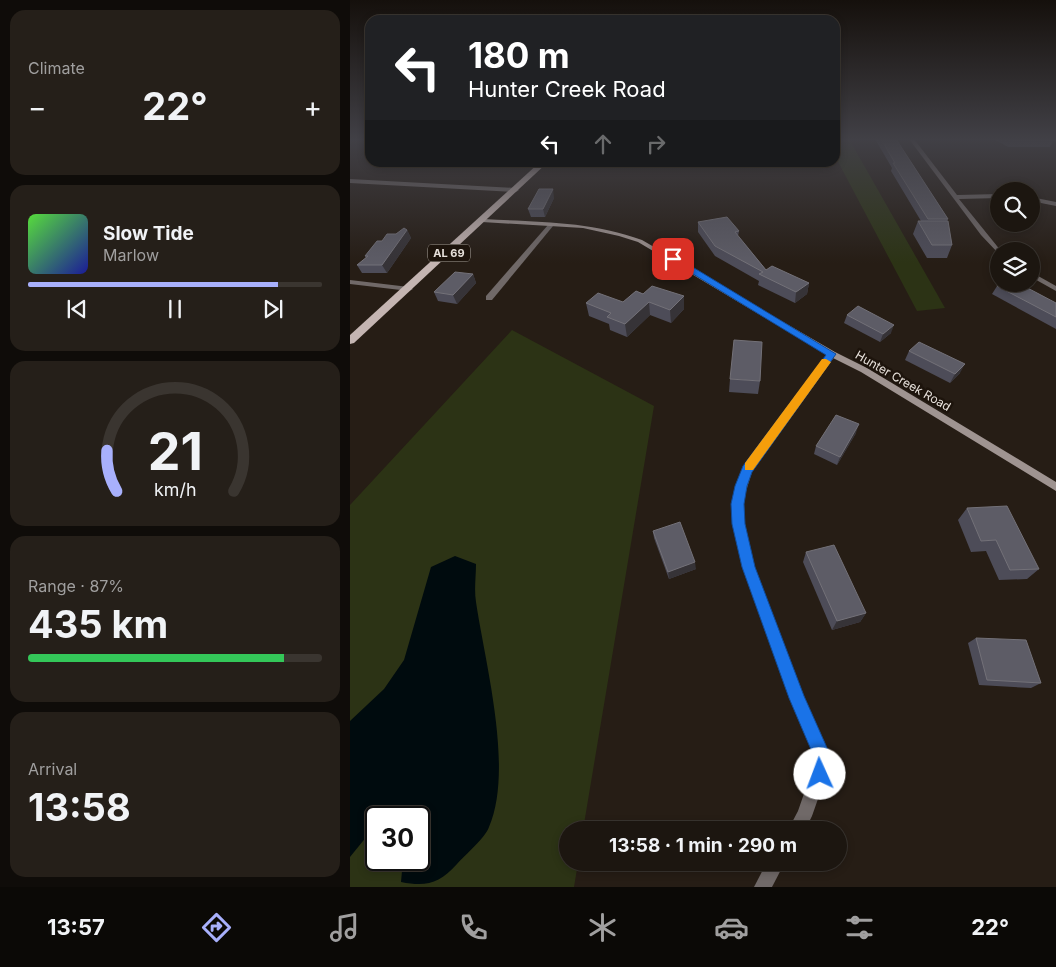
<!DOCTYPE html>
<html lang="en">
<head>
<meta charset="utf-8">
<style>
  :root { --surface:#1c1610; --page:#251f19; --text:#f1f3f6; --muted:#a09f9f; --line:#3a3530; --accent:#a8b0fc }
  body { margin:0; font-family:Inter,sans-serif; background:var(--page); color:var(--text); height:100vh; display:flex; flex-direction:column; font-size:19px; white-space:nowrap }
  * { box-sizing:border-box; margin:0 }
  p { font-size:16px; color:var(--muted) }
  .icon { flex:none; width:28px; height:28px; fill:none; stroke:currentColor; stroke-width:2; stroke-linecap:round; stroke-linejoin:round }
  .map { position:relative; flex:1; overflow:hidden }
  .sheet { display:flex; flex-direction:column; gap:10px; padding:10px; background:#0f0c09; width:350px }
  .sheet>* { flex:none }
  .banner { position:absolute; left:15px; top:15px; width:475px; height:152px; border-radius:15px; box-shadow:0 2px 8px #0003,0 0 0 1px var(--line); background:#202124; color:#fff; overflow:hidden }
  .controls { position:absolute; left:640px; top:182px; display:grid; gap:10px }
  .controls a { display:grid; place-items:center; width:50px; height:50px; border-radius:50%; background:var(--surface); box-shadow:0 2px 8px #0003,0 0 0 1px var(--line); font-size:25px }
  .speed { position:absolute; left:15px; top:806px; display:flex; gap:10px; font-size:25px; font-weight:700; text-align:center }
  .speed>* { display:grid; place-content:center; width:65px; height:65px; border-radius:50%; background:var(--surface); box-shadow:0 2px 8px #0003,0 0 0 1px var(--line); line-height:1 }
  .speed .limit { border:2px solid #111; border-radius:8px; background:#fff; color:#111 }
  .pin { position:absolute; display:grid; place-items:center; width:42px; height:42px; color:#fff; margin:-21px; border-radius:10px; box-shadow:0 2px 8px #0006 }
  .me { position:absolute; width:55px; margin:-28px; rotate:358deg; stroke-linejoin:round; filter:drop-shadow(0 0 4px #0008) }
  .turn { display:flex; align-items:center; gap:18px; height:105px; padding:0 20px; font-size:22px }
  .turn .icon { width:65px; height:65px; stroke-width:2.5 }
  .turn b { display:block; font-size:35px; line-height:42px }
  .lanes { display:flex; align-items:center; height:48px; padding:0 20px; background:#0003; justify-content:center; gap:25px; direction:ltr }
  .lanes .off { opacity:.35 }
  .big { font-size:38px; font-weight:700; line-height:1.1 }
  .sheet .tile { flex:1; display:flex; flex-direction:column; justify-content:center; gap:8px; min-width:0; padding:0 18px; border-radius:15px; background:var(--page) }
  .sheet .dial { align-items:center; gap:0 }
  .dial svg { height:130px; overflow:visible; fill:none; stroke:var(--line); stroke-width:7; stroke-linecap:round; text-anchor:middle }
  .dial text { fill:var(--text); stroke:none }
  .song { display:flex; align-items:center; gap:15px }
  .cover { width:60px; height:60px; border-radius:8px; background:linear-gradient(135deg,hsl(110 70% 55%),hsl(240 70% 35%)) }
  .played { height:5px; border-radius:2px; background:linear-gradient(90deg,var(--accent) 85%,var(--line) 85%) }
  .keys { display:flex; justify-content:space-around; direction:ltr }
  .heat { display:flex; justify-content:space-between; align-items:center; font-size:28px; direction:ltr }
  .charge { height:8px; border-radius:4px; background:linear-gradient(90deg,#34c759 87%,var(--line) 0) }
  .trip { position:absolute; left:209px; top:821px; width:288px; height:50px; border-radius:25px; background:var(--surface); box-shadow:0 2px 8px #0003,0 0 0 1px var(--line); font-weight:700; line-height:50px; text-align:center }
  .tabs { display:flex; height:80px; justify-content:space-around; align-items:center; background:#0b0906; color:var(--muted) }
  .tabs .icon { width:35px; height:35px }
  .tabs .active { color:var(--accent) }
  .tabs b { font-size:22px; color:var(--text) }
  main { display:flex; flex:1; min-height:0 }
  .map>svg:first-child { display:block }
  .green { fill:#2c3315; fill-rule:evenodd }
  .water { fill:#000b0e }
  .lines { fill:none; stroke-linecap:round; stroke-linejoin:round }
  .minor { fill:#706968; fill-rule:evenodd }
  .secondary { fill:#9f9491; fill-rule:evenodd }
  .primary { fill:#c4b5b2; fill-rule:evenodd }
  .wall { fill:#4d4c58 }
  .shaded-wall { fill:#363337 }
  .building { fill:#5d5c66; stroke:#737178 }
  .route { fill:#1a73e8; stroke:#114b97 }
  .slow { fill:#f59e0b }
  .labels { text-anchor:middle; stroke-width:5; stroke-linejoin:round; paint-order:stroke }
  .shield { fill:#1d140c; stroke:#aaa49d; stroke-width:1 }
  .shield-label { font-size:11px; font-weight:bold; fill:#e7e1db }
  .street-label { font-size:12px; fill:#e7e1db; stroke:#1d140c }
</style>
</head>
<body>
<main>
<section class="sheet">
<div class="tile"><p>Climate</p>
<div class="heat"><a>−</a><b class="big">22°</b><a>+</a></div>
</div>
<div class="tile">
<div class="song"><i class="cover"></i><div><b>Slow Tide</b><p>Marlow</p></div></div>
<div class="played"></div>
<div class="keys"><svg class="icon" aria-label="previous" viewBox="0 0 24 24"><path d="M18 5L8 12l10 7zM5 5v14"/></svg><svg class="icon" aria-label="pause" viewBox="0 0 24 24"><path d="M8 5v14M16 5v14"/></svg><svg class="icon" aria-label="next" viewBox="0 0 24 24"><path d="M6 5l10 7-10 7zM19 5v14"/></svg></div>
</div>
<div class="tile dial"><svg viewBox="0 0 100 80">
<path d="M14 69A42 42 0 1 1 86 69"/>
<path d="M14 69A42 42 0 0 1 8 44" stroke="#a8b0fc"/>
<text x="50" y="56" font-size="32" font-weight="700">21</text>
<text x="50" y="72" font-size="11">km/h</text>
</svg></div>
<div class="tile"><p>Range · 87%</p><b class="big">435 km</b><div class="charge"></div></div>
<div class="tile"><p>Arrival</p><b class="big">13:58</b></div>
</section>
<div class="map">
<svg width="706" height="887" viewBox="0 0 706 887">
  <rect width="100%" height="100%" fill="#261d15"/>
  <g class="green">
    <polygon points="485,139 499,139 595,308 567,311 485,156"/>
    <path d="M 162,330 L 304,406 L 233,830 L 218,830 L 218,862 L 228,863 L 224,887 L 0,887 L 0,505 ZM 26,818 L 69,818 L 69,860 L 26,860 Z"/>
  </g>
  <path class="water" d="M 105,556 L 126,564 C 126,576 124,590 126,602 C 135,663 164,769 139,827 C 135,838 115,855 107,864 C 89,884 76,887 51,882 L 53,860 L 69,860 L 69,818 L 56,817 L 56,809 L 26,818 L 26,825 L 0,857 L 0,721 L 34,689 L 54,660 L 81,567 Z"/>
  <g class="lines">
    <g class="minor">
      <polygon points="559,139 564,139 607,195 649,194 649,198 609,199 651,251 649,251 649,254 631,235"/>
      <polygon points="701,139 706,139 706,142"/>
      <polygon points="0,179 166,188 169,190 166,192 0,183"/>
      <polygon points="681,197 706,202 706,206 681,201"/>
      <polygon points="198,225 203,226 142,300 136,300 136,296"/>
      <polygon points="681,272 706,286 706,291 681,277"/>
      <polygon points="0,280 59,287 63,289 59,291 0,284"/>
      <polygon points="482,351 486,354 485,356 402,472 392,504 395,524 404,567 453,695 482,759 462,816 455,830 438,830 448,811 466,759 440,698 392,567 383,524 382,504 386,486 393,467 479,352"/>
      <polygon points="417,862 435,862 422,887 404,887"/>
    </g>
    <path class="secondary" d="M 134,219 C 188,222 241,221 292,240 L 485,352 L 517,368 L 706,482 L 706,491 L 511,372 L 479,356 L 288,242 L 269,236 L 233,228 L 132,222 L 131,221 Z"/>
    <polygon class="primary" points="190,162 198,162 4,343 0,344 0,335"/>
  </g>
  <g class="wall">
    <polygon points="525,139 546,139 598,219 597,221 602,245 597,258 577,258 563,234 568,221 571,221 541,171 542,168"/>
    <polygon points="644,139 702,139 704,140 700,147 658,147"/>
    <polygon points="204,198 195,217 181,217 178,209"/>
    <polygon points="348,222 389,231 388,236 416,270 459,283 457,294 445,303 408,285 409,281 365,256 348,232"/>
    <polygon points="57,230 61,238 37,273 12,273 7,265 16,258 15,256 32,241"/>
    <polygon points="123,274 126,283 107,304 88,301 84,292"/>
    <polygon points="649,283 706,303 706,329 642,294"/>
    <polygon points="286,291 334,309 321,323 300,315 277,337 260,330 259,324 239,316 236,303 273,302"/>
    <polygon points="497,315 541,333 530,342 494,323"/>
    <polygon points="559,351 610,373 600,383 555,360"/>
    <polygon points="380,379 410,381 408,394 379,392"/>
    <polygon points="506,433 487,465 464,454 466,446"/>
    <polygon points="617,508 689,569 677,579 649,580 636,551 621,552 608,520"/>
    <polygon points="303,531 346,569 319,579 304,538"/>
    <polygon points="456,552 516,613 510,622 482,630 453,562"/>
    <polygon points="626,638 691,683 681,688 629,685 618,643"/>
  </g>
  <g class="shaded-wall">
    <polygon points="203,189 204,198 195,217 193,209"/>
    <polygon points="57,230 61,238 37,273 32,265"/>
    <polygon points="123,274 126,283 107,304 103,295"/>
    <polygon points="459,283 457,294 445,303 446,292"/>
    <polygon points="334,296 334,309 321,323 320,310"/>
    <polygon points="299,302 300,315 277,337 275,324"/>
    <polygon points="544,325 541,333 530,342 533,334"/>
    <polygon points="615,364 610,373 600,383 605,374"/>
    <polygon points="509,424 506,433 487,465 490,457"/>
    <polygon points="345,562 346,569 319,579 318,572"/>
    <polygon points="516,613 510,622 482,630 487,621"/>
  </g>
  <g class="building">
    <polygon points="531,139 546,139 598,219 578,219 543,163 545,163"/>
    <polygon points="660,139 702,139 704,140 662,140"/>
    <polygon points="189,189 203,189 193,209 178,209"/>
    <polygon points="377,217 389,231 385,232 416,270 422,266 459,283 446,292 409,274 413,272 365,246 348,222"/>
    <polygon points="568,221 598,221 602,245 582,245"/>
    <polygon points="54,228 57,230 32,265 7,265 18,256 15,256 27,241 32,241 37,234 46,234"/>
    <polygon points="105,272 123,274 103,295 84,292"/>
    <polygon points="649,283 649,284 670,284 706,303 706,317 647,286"/>
    <polygon points="302,286 334,296 320,310 299,302 275,324 257,317 261,313 236,303 248,293 273,302 286,291 293,294"/>
    <polygon points="508,306 544,325 533,334 497,315"/>
    <polygon points="384,340 412,342 410,381 380,379"/>
    <polygon points="569,342 615,364 605,374 559,351"/>
    <polygon points="486,415 509,424 490,457 466,446"/>
    <polygon points="657,506 689,569 660,570 646,540 631,541 617,508"/>
    <polygon points="330,522 345,562 318,572 303,531"/>
    <polygon points="484,545 516,613 487,621 456,552"/>
    <polygon points="626,638 676,640 691,683 637,680"/>
  </g>
  <linearGradient id="sky" x2="0" y2="1"><stop stop-color="#15100c"/><stop offset="0.53" stop-color="#414046"/><stop offset="1" stop-color="#414046" stop-opacity="0"/></linearGradient>
  <rect width="706" height="263" fill="url(#sky)"/>
  <polygon class="route" points="320,257 326,257 486,354 402,472 397,486 394,504 395,524 405,567 454,696 482,759 477,780 470,783 464,780 462,774 465,759 439,698 392,567 382,524 381,504 385,486 393,466 476,355 320,260"/>
  <polygon class="slow" points="472,359 476,359 481,362 403,470 395,470 395,463"/>
  <g class="labels">
    <rect class="shield" x="78" y="244.5" width="42" height="17" rx="4"/>
    <g class="shield-label">
      <text x="99" y="257">AL 69</text>
    </g>
    <g class="street-label">
      <text transform="translate(553 381) rotate(30)" y="4">Hunter Creek Road</text>
    </g>
  </g>
</svg>
<div class="controls">
<a><svg class="icon" aria-label="search" viewBox="0 0 24 24"><circle cx="10" cy="10" r="6"/><path d="M15 15l6 6"/></svg></a>
<a><svg class="icon" aria-label="layers" viewBox="0 0 24 24"><path d="M12 4l9 5-9 5-9-5zM3 14l9 5 9-5"/></svg></a>
</div>
<div class="speed"><div class="limit">30</div></div>
<div class="pin" style="left:323px;top:259px;background:#d93025"><svg class="icon" aria-label="arrive" viewBox="0 0 24 24"><path d="M6 21V4h12l-3 4 3 4H6"/></svg></div>
<svg class="me" style="left:470px;top:774px" viewBox="-20 -20 40 40"><circle r="19" fill="#fff"/><path d="M0-13L10 11 0 6-10 11z" fill="#1a73e8"/></svg>
<div class="trip">13:58 · 1 min · 290 m</div>
<div class="banner">
<div class="turn"><svg class="icon" aria-label="left" viewBox="0 0 24 24"><path d="M17 20v-9H6M10 6l-5 5 5 5"/></svg><div><b>180 m</b>Hunter Creek Road</div></div>
<div class="lanes"><svg class="icon" aria-label="left" viewBox="0 0 24 24"><path d="M17 20v-9H6M10 6l-5 5 5 5"/></svg><svg class="icon off" aria-label="ahead" viewBox="0 0 24 24"><path d="M12 20V5M6 11l6-6 6 6"/></svg><svg class="icon off" aria-label="right" viewBox="0 0 24 24"><path d="M7 20v-9h11M14 6l5 5-5 5"/></svg></div>
</div>
</div>
</main>
<nav class="tabs">
<b>13:57</b>
<svg class="icon active" aria-label="directions" viewBox="0 0 24 24"><path d="M12 3l9 9-9 9-9-9zM9 14v-3h6M13 9l2 2-2 2"/></svg>
<svg class="icon" aria-label="music" viewBox="0 0 24 24"><path d="M9 18V5l10-2v13"/><circle cx="6" cy="18" r="3"/><circle cx="16" cy="16" r="3"/></svg>
<svg class="icon" aria-label="phone" viewBox="0 0 24 24"><path d="M5 4h4l2 5-3 2q2 4 5 5l2-3 5 2v4C11 20 4 13 5 4z"/></svg>
<svg class="icon" aria-label="climate" viewBox="0 0 24 24"><path d="M12 3v18M4 7l16 10M4 17L20 7"/></svg>
<svg class="icon" aria-label="car" viewBox="0 0 24 24"><path d="M5 17H2v-5l4-1 3-4h7l3 4 3 1v5h-3M9 17h6M6 11h13"/><circle cx="7" cy="17" r="2"/><circle cx="17" cy="17" r="2"/></svg>
<svg class="icon" aria-label="filters" viewBox="0 0 24 24"><path d="M4 7h16M4 17h16"/><circle cx="9" cy="7" r="2"/><circle cx="15" cy="17" r="2"/></svg>
<b>22°</b>
</nav>
</body>
</html>
